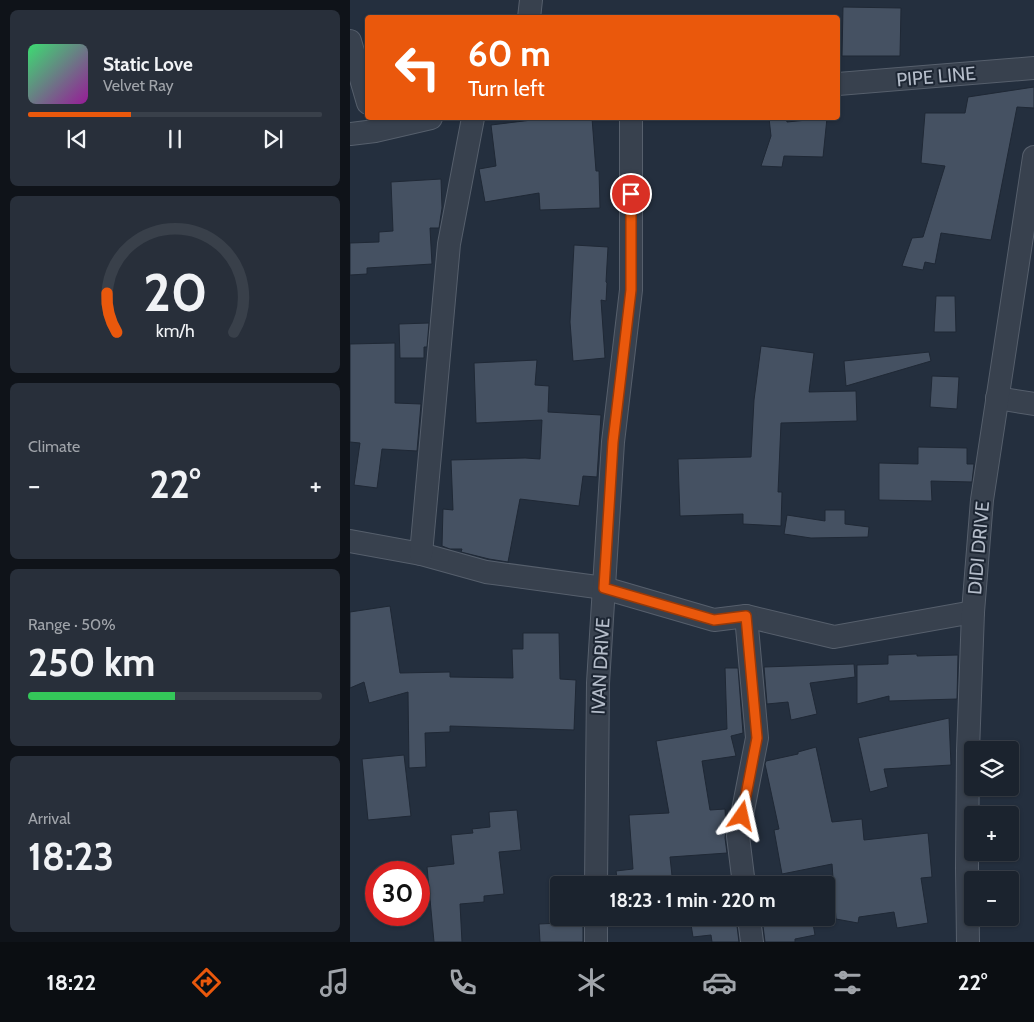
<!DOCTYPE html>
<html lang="en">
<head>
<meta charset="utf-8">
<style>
  :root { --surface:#1b232e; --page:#282f3a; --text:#f1f3f6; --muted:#a0a4aa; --line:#39404a; --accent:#ea580c }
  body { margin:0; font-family:Cabin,sans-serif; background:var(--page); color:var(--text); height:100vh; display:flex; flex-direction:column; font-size:19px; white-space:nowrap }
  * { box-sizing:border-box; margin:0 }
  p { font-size:16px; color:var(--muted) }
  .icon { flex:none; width:28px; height:28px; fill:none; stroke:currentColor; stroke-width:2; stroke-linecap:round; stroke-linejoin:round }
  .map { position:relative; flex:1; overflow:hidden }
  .side { display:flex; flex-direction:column; gap:10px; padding:10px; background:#0f1319; width:350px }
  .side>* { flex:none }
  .top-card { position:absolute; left:15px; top:15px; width:475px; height:105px; border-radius:5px; box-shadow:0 1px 4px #0004,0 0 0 1px var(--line); background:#ea580c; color:#fff; overflow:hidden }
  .controls { position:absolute; left:614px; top:741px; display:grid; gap:10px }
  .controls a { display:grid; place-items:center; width:55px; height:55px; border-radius:5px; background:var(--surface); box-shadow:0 1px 4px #0004,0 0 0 1px var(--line); font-size:25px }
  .speed { position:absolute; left:15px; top:861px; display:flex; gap:10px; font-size:25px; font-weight:700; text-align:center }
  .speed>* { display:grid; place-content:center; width:65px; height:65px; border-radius:50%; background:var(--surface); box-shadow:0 1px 4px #0004,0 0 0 1px var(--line); line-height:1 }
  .speed .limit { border:8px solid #d22; background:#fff; color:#111 }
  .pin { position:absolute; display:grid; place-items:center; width:42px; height:42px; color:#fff; margin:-21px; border:2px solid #fff; border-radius:50%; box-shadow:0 1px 5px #0007 }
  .me { position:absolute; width:55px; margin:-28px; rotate:11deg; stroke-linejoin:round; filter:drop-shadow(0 0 4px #0008) }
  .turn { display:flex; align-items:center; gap:18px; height:105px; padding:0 20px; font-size:22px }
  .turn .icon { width:65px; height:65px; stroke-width:2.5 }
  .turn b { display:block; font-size:35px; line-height:42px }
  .big { font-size:38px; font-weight:700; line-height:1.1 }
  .side .tile { flex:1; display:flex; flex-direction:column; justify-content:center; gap:8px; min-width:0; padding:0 18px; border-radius:8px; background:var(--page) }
  .side .dial { align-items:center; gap:0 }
  .dial svg { height:130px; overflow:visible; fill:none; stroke:var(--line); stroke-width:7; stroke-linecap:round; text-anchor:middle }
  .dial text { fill:var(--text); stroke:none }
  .song { display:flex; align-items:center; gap:15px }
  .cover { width:60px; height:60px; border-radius:8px; background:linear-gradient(135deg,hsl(140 70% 55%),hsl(300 70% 35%)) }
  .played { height:5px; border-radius:2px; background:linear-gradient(90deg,var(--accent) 35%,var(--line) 35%) }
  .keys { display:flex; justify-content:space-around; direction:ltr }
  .heat { display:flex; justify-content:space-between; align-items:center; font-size:28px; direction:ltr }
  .charge { height:8px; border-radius:4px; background:linear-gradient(90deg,#34c759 50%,var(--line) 0) }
  .trip { position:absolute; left:200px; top:876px; width:285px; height:50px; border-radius:5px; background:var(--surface); box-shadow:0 1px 4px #0004,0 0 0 1px var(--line); font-weight:700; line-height:50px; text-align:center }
  .menu { display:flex; height:80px; justify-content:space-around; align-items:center; background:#0b0e12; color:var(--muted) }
  .menu .icon { width:35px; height:35px }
  .menu .current { color:var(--accent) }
  .menu b { font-size:22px; color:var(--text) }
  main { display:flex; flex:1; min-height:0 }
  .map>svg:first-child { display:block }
  .building { fill:#455162; stroke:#1f2835 }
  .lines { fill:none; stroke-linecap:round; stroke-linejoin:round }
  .minor-casing { stroke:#565f6c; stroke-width:24 }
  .minor { stroke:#38414e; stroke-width:22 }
  .route-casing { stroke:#983908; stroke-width:12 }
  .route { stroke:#ea580c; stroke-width:9 }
  .labels { text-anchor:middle; stroke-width:4; stroke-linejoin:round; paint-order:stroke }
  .street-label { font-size:19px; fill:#b4bcc9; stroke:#1d2633 }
</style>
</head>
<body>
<main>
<section class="side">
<div class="tile">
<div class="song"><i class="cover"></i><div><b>Static Love</b><p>Velvet Ray</p></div></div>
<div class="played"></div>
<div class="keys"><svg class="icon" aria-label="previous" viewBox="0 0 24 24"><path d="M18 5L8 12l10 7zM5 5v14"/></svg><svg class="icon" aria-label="pause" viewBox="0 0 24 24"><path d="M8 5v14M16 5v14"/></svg><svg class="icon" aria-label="next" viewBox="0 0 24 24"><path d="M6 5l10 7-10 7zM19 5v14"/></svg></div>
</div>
<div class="tile dial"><svg viewBox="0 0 100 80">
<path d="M14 69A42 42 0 1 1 86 69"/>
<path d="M14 69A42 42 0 0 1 8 45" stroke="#ea580c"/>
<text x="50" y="56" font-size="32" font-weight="700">20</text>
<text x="50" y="72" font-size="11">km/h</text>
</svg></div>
<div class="tile"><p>Climate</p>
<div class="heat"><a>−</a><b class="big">22°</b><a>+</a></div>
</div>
<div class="tile"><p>Range · 50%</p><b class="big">250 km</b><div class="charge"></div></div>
<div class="tile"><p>Arrival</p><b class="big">18:23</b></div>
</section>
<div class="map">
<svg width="684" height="942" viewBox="0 0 684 942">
  <rect width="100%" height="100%" fill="#242f3e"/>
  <g class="building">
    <polygon points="493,7 551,8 550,56 492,56"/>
    <polygon points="684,87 684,108 667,107 641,240 591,233 585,264 575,262 573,270 552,266 562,238 573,237 595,166 571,163 575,113 615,113 618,97"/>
    <polygon points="190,118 242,118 246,171 249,171 250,208 190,210 189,193 135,202 129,169 146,166 141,125 190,119"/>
    <polygon points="419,118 436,118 437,122 477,118 473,157 434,156 432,167 411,166 421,136"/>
    <polygon points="91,179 92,208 89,228 80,228 82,264 17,268 17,274 0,275 0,243 29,242 29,232 43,231 41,182"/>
    <polygon points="224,245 258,247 256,282 257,283 256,301 251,300 255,358 223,361 220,322"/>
    <polygon points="586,296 605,296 606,332 584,332"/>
    <polygon points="79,323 77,347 74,347 74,358 50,358 49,324"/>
    <polygon points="45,343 45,403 71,404 67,451 32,449 27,488 4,485 10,443 0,442 0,344"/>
    <polygon points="411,346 464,353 459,392 506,391 507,421 431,423 428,492 432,492 431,526 393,524 393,514 330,516 328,459 401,457 404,400"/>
    <polygon points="579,352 581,361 496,386 494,361"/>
    <polygon points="187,360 185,385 199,386 198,412 251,415 247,477 233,476 229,506 170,499 158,562 139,559 111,552 112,549 100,549 92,546 93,509 103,510 101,460 175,458 190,459 192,420 126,423 124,363"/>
    <polygon points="582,376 609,377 607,409 580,407"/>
    <polygon points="568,447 617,448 617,464 624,464 622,482 581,481 582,501 529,500 529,463 568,464"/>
    <polygon points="475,510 495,510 495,524 519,527 518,537 461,538 434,534 437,515 475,521"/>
    <polygon points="40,606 50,673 100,672 100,677 163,678 162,649 173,649 173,633 209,633 210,679 226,680 224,730 100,726 100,732 75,733 76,767 59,768 58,692 19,703 14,682 0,688 0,612"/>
    <polygon points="567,654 567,656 608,655 607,699 539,701 539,696 507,704 507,665 538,664 538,655"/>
    <polygon points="504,664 505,677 460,683 467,714 441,720 438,702 417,704 414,667"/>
    <polygon points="375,668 388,668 393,733 381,736 386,756 352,761 360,810 375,809 376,829 375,838 377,853 320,857 323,885 268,885 266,871 283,869 279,815 319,813 306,741 377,729"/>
    <polygon points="599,718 601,765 534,769 538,787 520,792 508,738"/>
    <polygon points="466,747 482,822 512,819 514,840 578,833 582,877 571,878 578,923 547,928 544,912 509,917 508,923 486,919 482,864 432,874 424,830 429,829 415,764 416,761 448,754 448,752"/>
    <polygon points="54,755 61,816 18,820 12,759"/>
    <polygon points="167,810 171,850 149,852 154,894 134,896 134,902 110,904 112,942 84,942 77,867 104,864 101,835 123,833 122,829 140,827 139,812"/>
    <polygon points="272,918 319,918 272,923"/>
    <polygon points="340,918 386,918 389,942 362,942 361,935 343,937"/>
    <polygon points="412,918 462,918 465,935 445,939 445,942 415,942"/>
    <polygon points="233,922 233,942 190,942 189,924"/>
  </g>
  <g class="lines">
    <g class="minor-casing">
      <g id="minor">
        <polyline points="179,18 181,0"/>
        <polyline points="0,41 18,103"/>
        <polyline points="488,84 684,68"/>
        <polyline points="0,134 25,131 81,118"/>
        <polyline points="647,398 684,404"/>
        <polyline points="0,541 71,554 136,572 254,588 364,620 396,616 484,637 623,612"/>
        <polyline points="71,554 99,244 123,118"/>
        <polyline points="246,885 248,683 263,442 281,290 281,118"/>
        <polyline points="394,885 388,836 407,738 396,616"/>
        <polyline points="399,918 402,942"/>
        <polyline points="246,942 246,918"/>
        <polyline points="618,942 617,868 618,751 623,612 632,500 684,157"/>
      </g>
    </g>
    <use href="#minor" class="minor"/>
  </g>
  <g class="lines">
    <g class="route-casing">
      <polyline id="route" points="281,194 281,290 263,442 254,588 364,620 396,616 407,738 392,816"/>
    </g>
    <use href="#route" class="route"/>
  </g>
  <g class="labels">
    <g class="street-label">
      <text transform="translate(586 76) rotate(-5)" y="7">PIPE LINE</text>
      <text transform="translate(628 548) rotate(-85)" y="7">DIDI DRIVE</text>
      <text transform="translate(250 666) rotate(-87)" y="7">IVAN DRIVE</text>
    </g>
  </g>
</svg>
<div class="controls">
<a><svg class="icon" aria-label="layers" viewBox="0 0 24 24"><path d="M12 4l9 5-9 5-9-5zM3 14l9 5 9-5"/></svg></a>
<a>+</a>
<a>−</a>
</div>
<div class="speed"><div class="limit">30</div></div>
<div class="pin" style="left:281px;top:194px;background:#d93025"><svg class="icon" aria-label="arrive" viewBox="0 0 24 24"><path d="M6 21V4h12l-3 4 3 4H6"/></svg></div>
<svg class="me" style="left:392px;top:816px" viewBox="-20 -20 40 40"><path d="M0-17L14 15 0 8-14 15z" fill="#ea580c" stroke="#fff" stroke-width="4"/></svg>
<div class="trip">18:23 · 1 min · 220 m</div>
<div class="top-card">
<div class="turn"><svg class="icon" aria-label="left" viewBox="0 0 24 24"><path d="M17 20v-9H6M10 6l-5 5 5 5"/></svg><div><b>60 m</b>Turn left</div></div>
</div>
</div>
</main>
<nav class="menu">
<b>18:22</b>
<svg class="icon current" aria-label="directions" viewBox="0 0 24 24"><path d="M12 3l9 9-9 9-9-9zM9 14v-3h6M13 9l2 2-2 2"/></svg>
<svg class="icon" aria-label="music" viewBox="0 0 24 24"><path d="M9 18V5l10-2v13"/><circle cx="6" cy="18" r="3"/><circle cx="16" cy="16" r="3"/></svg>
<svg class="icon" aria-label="phone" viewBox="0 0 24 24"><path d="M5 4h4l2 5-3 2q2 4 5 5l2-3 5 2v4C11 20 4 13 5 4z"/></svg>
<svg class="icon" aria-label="climate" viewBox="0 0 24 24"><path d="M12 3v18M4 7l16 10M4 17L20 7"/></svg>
<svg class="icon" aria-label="car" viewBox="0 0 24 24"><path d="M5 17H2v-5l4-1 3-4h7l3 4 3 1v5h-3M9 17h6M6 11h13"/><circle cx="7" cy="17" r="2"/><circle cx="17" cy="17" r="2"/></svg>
<svg class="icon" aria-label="filters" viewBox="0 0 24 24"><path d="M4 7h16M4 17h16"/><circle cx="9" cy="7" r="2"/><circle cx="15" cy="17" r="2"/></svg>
<b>22°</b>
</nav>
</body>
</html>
